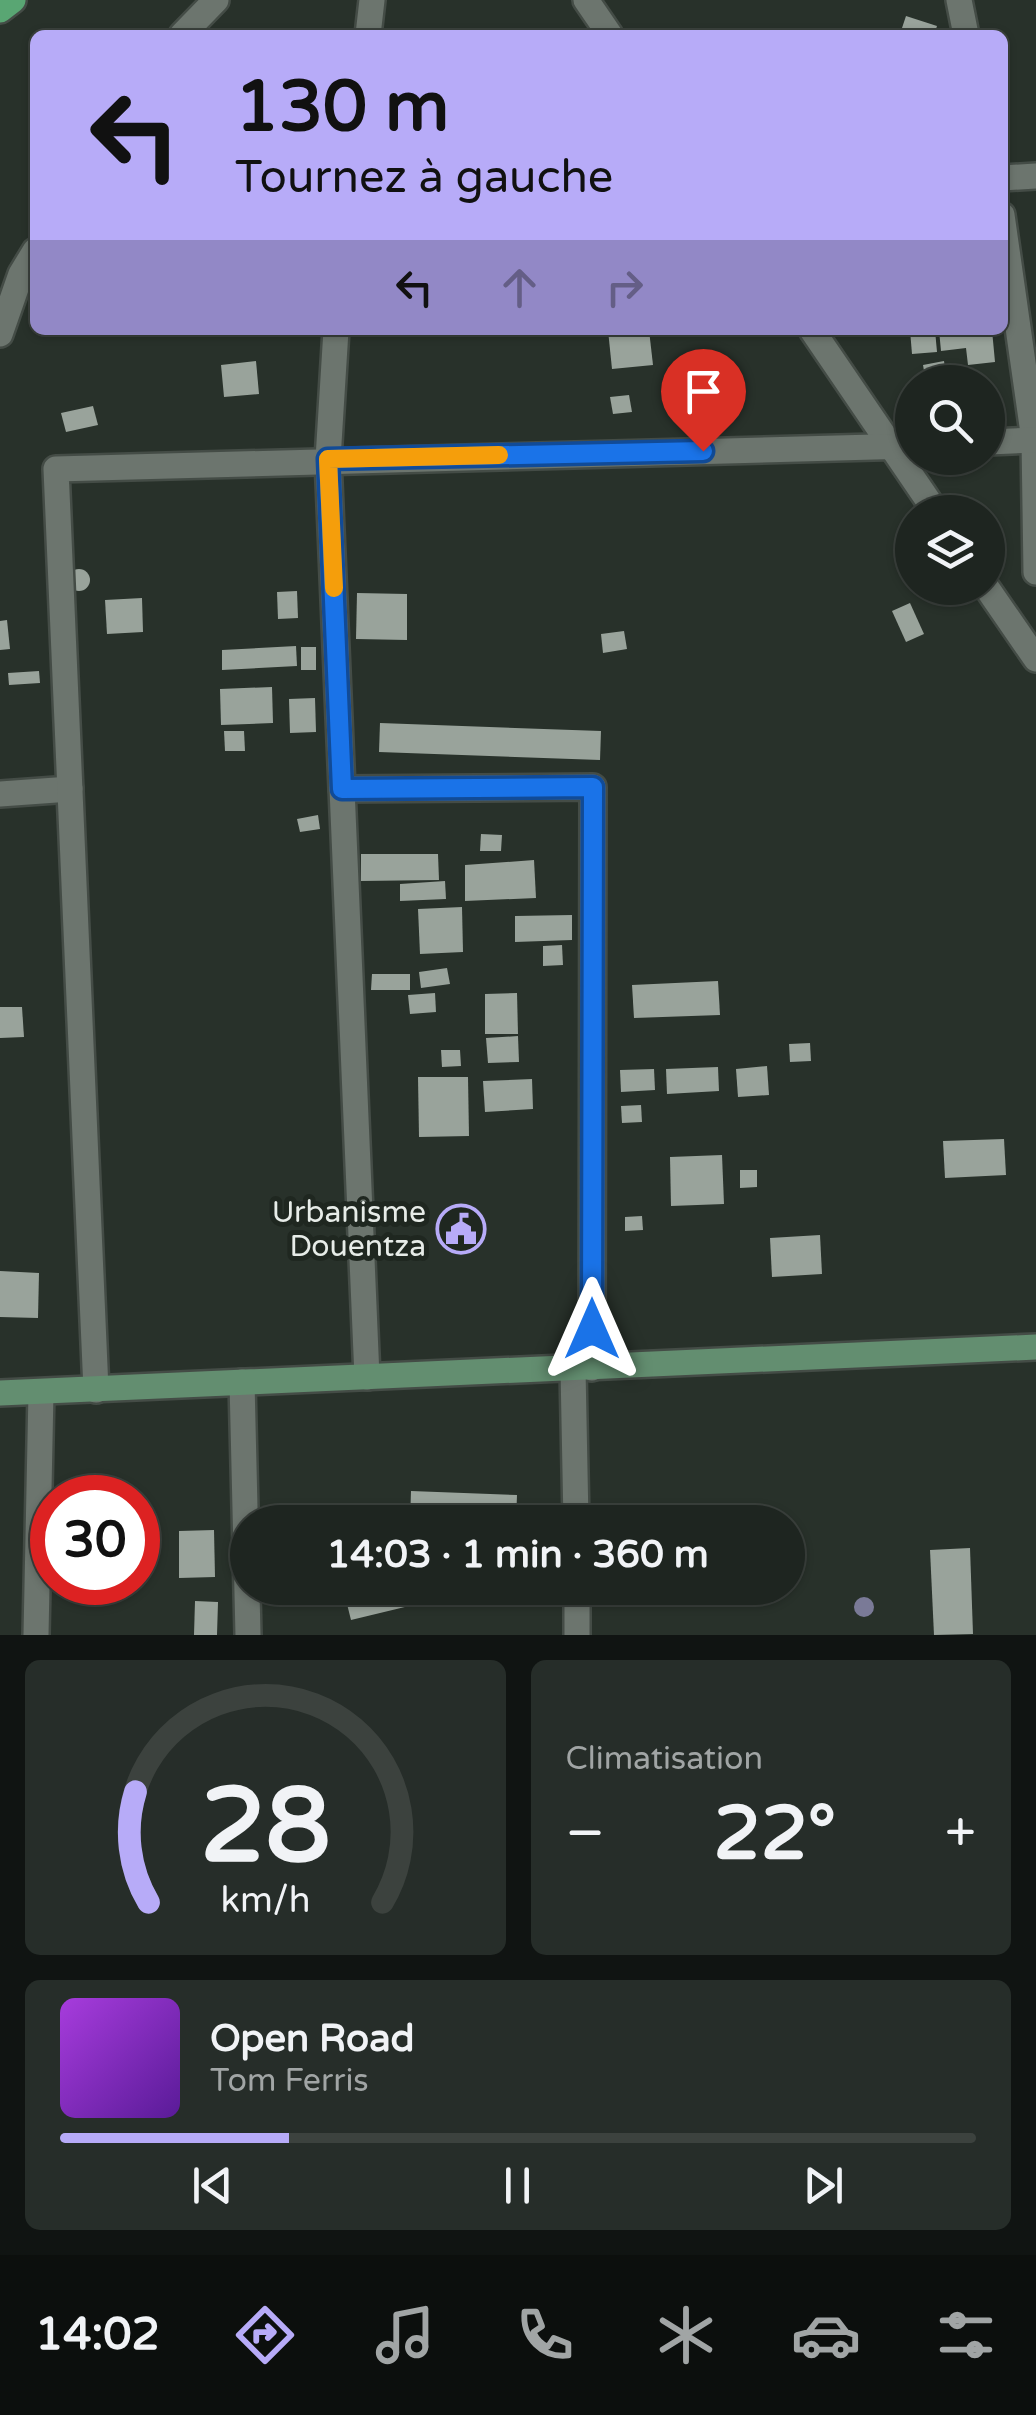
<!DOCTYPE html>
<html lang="fr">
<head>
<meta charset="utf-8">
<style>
  :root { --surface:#1e2520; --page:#262d29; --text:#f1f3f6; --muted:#a1a5a5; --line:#3c423e; --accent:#b7abf8 }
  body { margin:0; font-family:"Varela Round",sans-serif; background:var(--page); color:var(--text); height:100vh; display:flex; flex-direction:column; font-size:38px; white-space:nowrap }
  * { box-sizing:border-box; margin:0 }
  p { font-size:32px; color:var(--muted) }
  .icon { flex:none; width:55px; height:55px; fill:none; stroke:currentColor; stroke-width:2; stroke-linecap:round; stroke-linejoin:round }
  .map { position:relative; height:1635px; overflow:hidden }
  .panel { display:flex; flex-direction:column; gap:25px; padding:25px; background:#101412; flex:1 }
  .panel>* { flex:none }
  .banner { position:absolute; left:30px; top:30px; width:978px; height:305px; border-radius:15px; box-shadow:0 2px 8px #0004,0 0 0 2px var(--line); background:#b7abf8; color:#111; overflow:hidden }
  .controls { position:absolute; left:895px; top:365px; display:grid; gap:20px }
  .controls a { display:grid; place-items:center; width:110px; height:110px; border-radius:50%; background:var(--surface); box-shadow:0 2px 8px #0004,0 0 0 2px var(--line); font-size:50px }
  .speed { position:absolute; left:30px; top:1475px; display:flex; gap:20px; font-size:50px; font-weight:700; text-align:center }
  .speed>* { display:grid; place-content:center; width:130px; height:130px; border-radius:50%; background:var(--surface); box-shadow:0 2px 8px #0004,0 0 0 2px var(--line); line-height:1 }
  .speed .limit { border:15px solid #d22; background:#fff; color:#111 }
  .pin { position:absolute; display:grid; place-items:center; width:85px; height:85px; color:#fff; margin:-102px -42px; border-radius:50% 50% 50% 0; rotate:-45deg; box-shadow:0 0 10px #0007 }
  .pin .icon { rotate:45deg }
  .me { position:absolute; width:110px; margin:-55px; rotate:0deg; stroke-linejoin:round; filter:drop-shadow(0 0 8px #0008) }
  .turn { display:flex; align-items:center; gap:35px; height:210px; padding:0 40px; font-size:45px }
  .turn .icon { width:130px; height:130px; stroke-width:2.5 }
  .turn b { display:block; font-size:70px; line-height:85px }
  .lanes { display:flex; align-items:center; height:95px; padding:0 40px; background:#0003; justify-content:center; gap:50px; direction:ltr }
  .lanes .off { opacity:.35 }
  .big { font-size:75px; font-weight:700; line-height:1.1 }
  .panel .widget { flex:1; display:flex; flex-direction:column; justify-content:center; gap:15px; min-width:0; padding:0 35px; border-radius:15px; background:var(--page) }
  .panel .dial { align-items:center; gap:0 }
  .dial svg { height:260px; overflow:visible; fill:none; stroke:var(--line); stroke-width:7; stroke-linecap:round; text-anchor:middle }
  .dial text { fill:var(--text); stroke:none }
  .song { display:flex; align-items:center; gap:30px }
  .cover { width:120px; height:120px; border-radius:15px; background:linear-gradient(135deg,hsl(280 70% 55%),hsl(270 70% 35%)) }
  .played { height:10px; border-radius:5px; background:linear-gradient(90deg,var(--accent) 25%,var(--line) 25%) }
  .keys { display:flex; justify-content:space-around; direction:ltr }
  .heat { display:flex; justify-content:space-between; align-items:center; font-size:55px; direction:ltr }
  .panel .tiles { flex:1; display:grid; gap:25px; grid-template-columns:1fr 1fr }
  .widget:last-child { grid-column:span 2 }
  .trip { position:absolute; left:230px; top:1505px; width:575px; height:100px; border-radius:50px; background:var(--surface); box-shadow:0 2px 8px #0004,0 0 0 2px var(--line); font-weight:700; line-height:100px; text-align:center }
  .tabs { display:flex; height:160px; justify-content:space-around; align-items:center; background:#0c0f0d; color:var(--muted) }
  .tabs .icon { width:70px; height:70px }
  .tabs .active { color:var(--accent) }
  .tabs b { font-size:45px; color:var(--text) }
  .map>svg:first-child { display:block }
  .building { fill:#99a39b }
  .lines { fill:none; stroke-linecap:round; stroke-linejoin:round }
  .minor-casing { stroke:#444c46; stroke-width:30 }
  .secondary-casing { stroke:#444c46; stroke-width:30 }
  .primary-casing { stroke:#444c46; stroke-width:30 }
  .minor { stroke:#6c756e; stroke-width:25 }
  .secondary { stroke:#638e70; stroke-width:25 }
  .primary { stroke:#59a673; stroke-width:25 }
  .tree { fill:#7a7a97 }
  .route-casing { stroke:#114b97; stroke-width:25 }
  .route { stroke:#1a73e8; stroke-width:18 }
  .slow { stroke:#f59e0b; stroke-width:18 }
  .labels { text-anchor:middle; stroke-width:10; stroke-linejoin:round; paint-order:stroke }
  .poi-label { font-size:30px; fill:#e7ece8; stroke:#1f2720; text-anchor:end }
</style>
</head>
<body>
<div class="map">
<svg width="1036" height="1635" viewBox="0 0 1036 1635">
  <rect width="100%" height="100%" fill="#28312a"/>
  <g class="building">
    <polygon points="906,16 937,26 934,35 900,34"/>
    <polygon points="608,330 649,330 653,365 612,369"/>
    <polygon points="910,330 935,330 937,352 912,354"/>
    <polygon points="939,330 992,330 995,362 968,365 966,348 941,351"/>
    <polygon points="256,361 259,394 224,397 221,365"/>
    <polygon points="944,361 947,382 926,382 923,365"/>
    <polygon points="629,395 632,412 613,414 610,397"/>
    <polygon points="93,406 98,425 66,432 61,413"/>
    <circle cx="79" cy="580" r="11"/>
    <polygon points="297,591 298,618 278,619 277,592"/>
    <polygon points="357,593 407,594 407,640 356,639"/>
    <polygon points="142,598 143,632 107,634 105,600"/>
    <polygon points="910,603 924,634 906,642 892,611"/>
    <polygon points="7,620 10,649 0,650 0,621"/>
    <polygon points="624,631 627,649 603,653 601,634"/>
    <polygon points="296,646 297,666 222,670 222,650"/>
    <rect x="301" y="647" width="15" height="23"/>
    <polygon points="39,671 40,683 9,685 8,673"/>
    <polygon points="272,687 273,723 221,725 220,689"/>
    <polygon points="315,698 316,732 290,733 289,699"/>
    <polygon points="380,723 601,731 600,760 379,752"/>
    <polygon points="224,731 244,731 245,751 225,751"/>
    <polygon points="318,815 320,829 300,832 297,819"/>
    <polygon points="481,834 502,835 501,851 480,851"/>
    <polygon points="361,854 438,854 439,880 361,881"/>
    <polygon points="534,860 536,898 465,901 465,865"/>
    <polygon points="445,881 446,899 400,901 400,884"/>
    <polygon points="462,907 463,952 420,954 418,909"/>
    <polygon points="572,915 572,940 515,942 515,916"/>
    <polygon points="562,945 563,965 543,966 543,946"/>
    <polygon points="447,968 450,984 421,988 419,972"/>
    <polygon points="372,974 410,974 410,990 371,990"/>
    <polygon points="718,981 720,1015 634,1018 632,985"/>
    <polygon points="435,993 436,1012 410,1014 408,995"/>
    <polygon points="517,993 518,1034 485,1034 485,994"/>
    <polygon points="0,1007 22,1007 24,1037 0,1038"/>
    <polygon points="518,1036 519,1062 488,1063 486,1038"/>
    <polygon points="810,1043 811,1061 790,1062 789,1044"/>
    <polygon points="441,1050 460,1050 461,1066 442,1067"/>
    <polygon points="767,1066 769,1095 738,1097 736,1069"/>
    <polygon points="718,1067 719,1091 667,1094 666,1069"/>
    <polygon points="654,1069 655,1090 621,1092 620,1070"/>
    <polygon points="418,1077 468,1077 469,1136 419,1137"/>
    <polygon points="532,1079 533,1109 485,1112 483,1081"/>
    <polygon points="641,1105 642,1122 622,1123 621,1106"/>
    <polygon points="1004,1139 1006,1175 945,1178 943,1141"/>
    <polygon points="722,1155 724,1204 671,1206 670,1157"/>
    <polygon points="740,1170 757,1170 757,1187 740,1188"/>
    <polygon points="642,1216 643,1230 625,1231 625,1217"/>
    <polygon points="820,1235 822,1274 772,1277 770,1238"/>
    <polygon points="0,1271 39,1273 38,1318 0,1317"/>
    <polygon points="411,1491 517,1495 516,1522 410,1522"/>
    <polygon points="214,1530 215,1577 179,1578 179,1531"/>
    <polygon points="970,1548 973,1634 934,1635 930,1550"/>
    <polygon points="343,1588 405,1588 409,1606 351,1620"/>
    <polygon points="486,1588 514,1588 515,1605 486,1605"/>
    <polygon points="195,1601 218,1602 217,1635 194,1635"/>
  </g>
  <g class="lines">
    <g class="minor-casing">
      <g id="minor">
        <polyline points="586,0 610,35"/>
        <polyline points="959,0 966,35"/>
        <polyline points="182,35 216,0"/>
        <polyline points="368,35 372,0"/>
        <polyline points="1002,178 1036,176"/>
        <polyline points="1002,215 1034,440 1036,572"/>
        <polyline points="336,330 328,459 367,1377"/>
        <polyline points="812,330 936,512"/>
        <polyline points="0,334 21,274 35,251"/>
        <polyline points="988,442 1036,440"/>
        <polyline points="987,588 1036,659"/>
        <polyline points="342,789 593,787 592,1368"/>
        <polyline points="0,794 70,789"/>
        <polyline points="573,1369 576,1522"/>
        <polyline points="242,1382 248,1635"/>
        <polyline points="96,1390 56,469 912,446"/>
        <polyline points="577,1588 577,1635"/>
        <polyline points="36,1635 41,1392"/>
      </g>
    </g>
    <g class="secondary-casing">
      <polyline id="secondary" points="0,1393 1036,1347"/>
    </g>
    <g class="primary-casing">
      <polyline id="primary" points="0,10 13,0"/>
    </g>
    <use href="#minor" class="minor"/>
    <use href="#secondary" class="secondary"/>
    <use href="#primary" class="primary"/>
  </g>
  <circle class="tree" cx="864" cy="1607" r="10"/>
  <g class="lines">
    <g class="route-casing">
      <polyline id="route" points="592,1329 593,787 342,789 328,459 703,451"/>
    </g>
    <use href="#route" class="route"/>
    <polyline class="slow" points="334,588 328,459 499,455"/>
  </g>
  <defs>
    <g id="civic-ring" transform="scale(2.5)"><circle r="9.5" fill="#1f2720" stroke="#b7abf8" stroke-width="1.5"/><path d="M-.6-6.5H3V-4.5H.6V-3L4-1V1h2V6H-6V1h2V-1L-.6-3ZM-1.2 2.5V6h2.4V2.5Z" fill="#b7abf8"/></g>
  </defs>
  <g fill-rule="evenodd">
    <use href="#civic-ring" x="461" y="1229"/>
  </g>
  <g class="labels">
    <g class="poi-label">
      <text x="426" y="1222">Urbanisme<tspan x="426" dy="34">Douentza</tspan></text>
    </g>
  </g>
</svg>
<div class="controls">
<a><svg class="icon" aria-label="search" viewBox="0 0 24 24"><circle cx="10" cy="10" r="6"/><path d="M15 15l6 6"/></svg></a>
<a><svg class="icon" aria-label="layers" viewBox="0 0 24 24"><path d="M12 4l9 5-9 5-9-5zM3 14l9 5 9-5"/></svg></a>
</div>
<div class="speed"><div class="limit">30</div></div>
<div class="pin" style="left:703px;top:451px;background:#d93025"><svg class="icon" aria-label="arrive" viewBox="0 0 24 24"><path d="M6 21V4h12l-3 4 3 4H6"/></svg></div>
<svg class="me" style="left:592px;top:1329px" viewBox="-20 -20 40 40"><path d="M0-17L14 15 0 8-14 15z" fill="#1a73e8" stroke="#fff" stroke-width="4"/></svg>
<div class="trip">14:03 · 1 min · 360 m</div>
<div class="banner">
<div class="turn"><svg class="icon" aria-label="left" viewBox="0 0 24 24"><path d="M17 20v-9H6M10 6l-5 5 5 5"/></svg><div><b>130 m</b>Tournez à gauche</div></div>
<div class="lanes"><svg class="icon" aria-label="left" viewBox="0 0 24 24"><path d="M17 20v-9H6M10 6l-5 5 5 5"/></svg><svg class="icon off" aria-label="ahead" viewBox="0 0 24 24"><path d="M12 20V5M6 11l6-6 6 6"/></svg><svg class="icon off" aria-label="right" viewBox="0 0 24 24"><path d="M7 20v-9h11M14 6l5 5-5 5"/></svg></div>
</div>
</div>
<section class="panel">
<div class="tiles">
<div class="widget dial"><svg viewBox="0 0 100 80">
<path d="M14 69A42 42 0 1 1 86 69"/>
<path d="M14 69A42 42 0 0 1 10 35" stroke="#b7abf8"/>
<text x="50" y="56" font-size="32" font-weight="700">28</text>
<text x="50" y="72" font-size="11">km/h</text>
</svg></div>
<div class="widget"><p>Climatisation</p>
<div class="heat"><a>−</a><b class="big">22°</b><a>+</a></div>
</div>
<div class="widget">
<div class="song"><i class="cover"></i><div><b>Open Road</b><p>Tom Ferris</p></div></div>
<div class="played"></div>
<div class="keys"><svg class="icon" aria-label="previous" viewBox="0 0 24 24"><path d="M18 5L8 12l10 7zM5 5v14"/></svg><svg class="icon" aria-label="pause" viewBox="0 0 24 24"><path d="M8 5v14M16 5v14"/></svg><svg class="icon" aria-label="next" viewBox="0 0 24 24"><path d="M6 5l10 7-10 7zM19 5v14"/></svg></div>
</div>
</div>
</section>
<nav class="tabs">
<b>14:02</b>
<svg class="icon active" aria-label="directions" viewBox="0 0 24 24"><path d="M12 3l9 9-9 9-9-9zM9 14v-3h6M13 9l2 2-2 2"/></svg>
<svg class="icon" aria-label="music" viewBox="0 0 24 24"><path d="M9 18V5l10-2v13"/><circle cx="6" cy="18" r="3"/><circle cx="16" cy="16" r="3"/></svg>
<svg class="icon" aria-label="phone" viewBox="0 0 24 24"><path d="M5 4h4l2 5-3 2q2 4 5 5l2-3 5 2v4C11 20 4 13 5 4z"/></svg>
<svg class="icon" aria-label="climate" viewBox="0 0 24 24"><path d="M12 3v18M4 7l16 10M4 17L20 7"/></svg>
<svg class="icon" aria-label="car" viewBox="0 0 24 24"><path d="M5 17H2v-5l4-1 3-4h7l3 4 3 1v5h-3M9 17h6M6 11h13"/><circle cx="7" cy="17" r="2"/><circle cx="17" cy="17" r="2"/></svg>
<svg class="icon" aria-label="filters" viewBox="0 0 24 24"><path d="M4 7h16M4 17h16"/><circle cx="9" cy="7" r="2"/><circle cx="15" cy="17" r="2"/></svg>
</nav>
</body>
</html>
